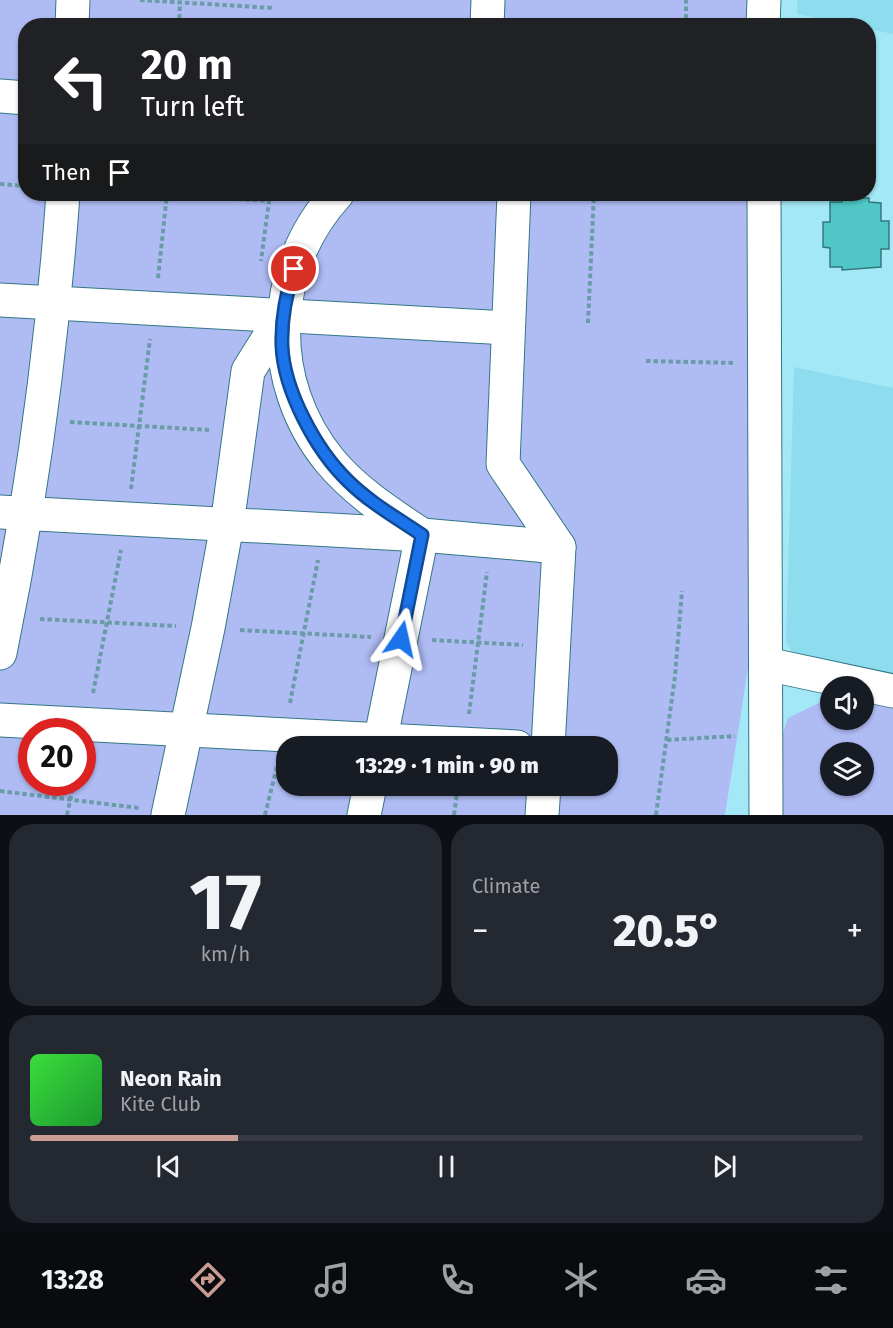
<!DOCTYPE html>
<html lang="en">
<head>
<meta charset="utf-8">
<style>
  :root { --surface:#171b24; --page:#242831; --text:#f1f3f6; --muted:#9ea1a6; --line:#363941; --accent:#ca9c93 }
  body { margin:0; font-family:"Fira Sans",sans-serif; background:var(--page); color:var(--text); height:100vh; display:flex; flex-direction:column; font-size:22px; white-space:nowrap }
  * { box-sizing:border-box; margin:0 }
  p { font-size:20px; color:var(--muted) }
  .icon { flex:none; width:33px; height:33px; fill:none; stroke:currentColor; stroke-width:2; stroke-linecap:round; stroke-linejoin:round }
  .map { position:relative; height:815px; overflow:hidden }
  .panel { display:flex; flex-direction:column; gap:9px; padding:9px; background:#0d0f14; flex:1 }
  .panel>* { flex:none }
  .banner { position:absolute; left:18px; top:18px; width:858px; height:183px; border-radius:24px; box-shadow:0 2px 4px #0004; background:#202124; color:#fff; overflow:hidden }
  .controls { position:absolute; left:820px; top:676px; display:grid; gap:12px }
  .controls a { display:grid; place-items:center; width:54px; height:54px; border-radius:50%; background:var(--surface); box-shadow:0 2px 4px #0004; font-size:30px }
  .speed { position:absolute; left:18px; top:718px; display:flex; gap:12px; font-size:30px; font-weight:700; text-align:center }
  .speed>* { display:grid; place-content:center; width:78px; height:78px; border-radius:50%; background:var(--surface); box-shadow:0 2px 4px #0004; line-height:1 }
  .speed .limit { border:9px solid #d22; background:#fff; color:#111 }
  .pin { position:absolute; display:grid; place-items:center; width:51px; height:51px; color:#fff; margin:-26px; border:3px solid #fff; border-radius:50%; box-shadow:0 2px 6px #0007 }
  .me { position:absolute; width:66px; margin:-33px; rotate:11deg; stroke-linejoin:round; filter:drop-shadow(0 0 4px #0008) }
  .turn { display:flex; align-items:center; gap:21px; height:126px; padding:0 24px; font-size:27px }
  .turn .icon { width:78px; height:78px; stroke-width:2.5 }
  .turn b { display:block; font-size:42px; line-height:51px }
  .then { display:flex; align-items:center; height:57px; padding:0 24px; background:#0003; gap:12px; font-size:22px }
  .big { font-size:45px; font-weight:800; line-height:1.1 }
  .panel .widget { flex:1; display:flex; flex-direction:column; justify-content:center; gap:9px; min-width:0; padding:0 21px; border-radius:24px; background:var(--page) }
  .panel .dial { align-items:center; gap:0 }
  .dial b { font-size:78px; line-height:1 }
  .song { display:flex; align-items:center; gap:18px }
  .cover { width:72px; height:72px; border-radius:9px; background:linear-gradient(135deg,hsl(120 70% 55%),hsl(130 70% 35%)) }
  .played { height:6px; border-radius:3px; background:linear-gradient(90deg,var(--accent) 25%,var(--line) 25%) }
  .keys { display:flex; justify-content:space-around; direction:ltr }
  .heat { display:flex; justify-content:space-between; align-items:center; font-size:33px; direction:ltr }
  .panel .tiles { flex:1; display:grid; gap:9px; grid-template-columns:1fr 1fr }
  .widget:last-child { grid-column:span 2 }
  .trip { position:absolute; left:276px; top:736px; width:342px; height:60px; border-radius:24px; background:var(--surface); box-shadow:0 2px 4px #0004; font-weight:800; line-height:60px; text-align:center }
  .tabs { display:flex; height:96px; justify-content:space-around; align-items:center; background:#090b0e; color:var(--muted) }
  .tabs .icon { width:42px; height:42px }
  .tabs .active { color:var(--accent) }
  .tabs b { font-size:27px; color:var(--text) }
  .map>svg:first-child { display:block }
  .built { fill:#8eddef }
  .green { fill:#afbcf4; fill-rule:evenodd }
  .building { fill:#50c7c6; stroke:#327a79; stroke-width:1.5 }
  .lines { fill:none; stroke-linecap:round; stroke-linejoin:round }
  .minor-casing { stroke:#337785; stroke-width:35 }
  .path { stroke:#699ca7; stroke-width:4; stroke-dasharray:4.5 3; stroke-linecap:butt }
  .minor { stroke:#fff; stroke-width:33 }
  .route-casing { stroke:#114b97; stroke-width:15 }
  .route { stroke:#1a73e8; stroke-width:10 }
</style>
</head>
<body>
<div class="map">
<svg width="893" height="815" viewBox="0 0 893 815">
  <rect width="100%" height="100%" fill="#a4e8f8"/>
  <g class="built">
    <polygon points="797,0 893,0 893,34 869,29 868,26 851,25 797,14"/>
    <polygon points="794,367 893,388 893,677 794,656 786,641"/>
  </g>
  <g class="green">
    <path d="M 0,0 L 749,0 L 749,26 L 26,26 L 26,194 L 748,194 L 748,668 L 725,815 L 0,815 ZM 32,732 L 82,732 L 82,783 L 32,783 ZM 286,747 L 608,747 L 608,786 L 286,786 Z"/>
    <path d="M 831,697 L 831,720 L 864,720 L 864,697 L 893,702 L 893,815 L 782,815 L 778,748 L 788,718 ZM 831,753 L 864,753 L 864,786 L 831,786 Z"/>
  </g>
  <polygon class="building" points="842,198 869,198 869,202 881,203 881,221 889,221 889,249 881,249 881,267 842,270 842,267 830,267 830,248 823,247 823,222 830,222 830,202 842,202"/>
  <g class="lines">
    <g class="minor-casing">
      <g id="minor">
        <polyline points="72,26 73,0"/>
        <polyline points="487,26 488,0"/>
        <polyline points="763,26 764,0"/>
        <polyline points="0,96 26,98"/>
        <path d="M 337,194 C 269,268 265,382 330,461 C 356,492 389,513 422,535 L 379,747"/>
        <polyline points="514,194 503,464 559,547 548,747"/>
        <polyline points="764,194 766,815"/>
        <polyline points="0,300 508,328"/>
        <polyline points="0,512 422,535 559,547"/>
        <path d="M 0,653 C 31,502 52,348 63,194"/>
        <polyline points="766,664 893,691"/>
        <polyline points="0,720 517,747"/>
        <polyline points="168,815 208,628 227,525 248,371 283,315"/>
        <polyline points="364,815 370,786"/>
        <polyline points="542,815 544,786"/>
      </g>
    </g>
    <g class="path">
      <polyline points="140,0 274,8"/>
      <polyline points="179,26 180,2"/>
      <polyline points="686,26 686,0"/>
      <polyline points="0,184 26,186"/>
      <polyline points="163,194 269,201 261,261"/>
      <polyline points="158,278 167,194"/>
      <polyline points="588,323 594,194"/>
      <polyline points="646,361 735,363"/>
      <polyline points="70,422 209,430"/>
      <polyline points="131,489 150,339"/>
      <polyline points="40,619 176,626"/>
      <polyline points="240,630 371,637"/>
      <polyline points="432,640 523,645"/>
      <polyline points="93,693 121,550"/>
      <polyline points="290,703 318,560"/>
      <polyline points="469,714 487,572"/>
      <polyline points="667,740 735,736"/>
      <polyline points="0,791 139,808"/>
      <polyline points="67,815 74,783"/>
      <polyline points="265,815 277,766"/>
      <polyline points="454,815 458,786"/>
      <polyline points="656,815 675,676 682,591"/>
    </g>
    <use href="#minor" class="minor"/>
  </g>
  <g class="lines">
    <g class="route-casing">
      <path id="route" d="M 294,269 C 286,294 281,320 282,346 C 284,391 316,450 348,481 C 369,502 397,518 422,535 L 401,639"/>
    </g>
    <use href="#route" class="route"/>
  </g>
</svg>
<div class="controls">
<a><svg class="icon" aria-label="sound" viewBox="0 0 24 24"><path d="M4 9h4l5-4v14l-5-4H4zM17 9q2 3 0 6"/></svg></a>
<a><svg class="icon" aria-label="layers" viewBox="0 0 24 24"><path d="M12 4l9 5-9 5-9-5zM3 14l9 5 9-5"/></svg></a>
</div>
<div class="speed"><div class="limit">20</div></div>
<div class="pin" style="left:294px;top:269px;background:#d93025"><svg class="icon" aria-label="arrive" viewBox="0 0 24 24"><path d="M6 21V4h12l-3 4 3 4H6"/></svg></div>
<svg class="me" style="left:401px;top:639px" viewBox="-20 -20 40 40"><path d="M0-17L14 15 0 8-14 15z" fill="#1a73e8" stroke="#fff" stroke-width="4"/></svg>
<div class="trip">13:29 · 1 min · 90 m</div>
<div class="banner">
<div class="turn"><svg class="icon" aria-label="left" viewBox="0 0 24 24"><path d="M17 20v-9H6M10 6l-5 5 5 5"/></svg><div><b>20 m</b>Turn left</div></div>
<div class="then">Then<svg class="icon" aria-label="arrive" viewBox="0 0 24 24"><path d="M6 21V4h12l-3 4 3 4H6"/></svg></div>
</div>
</div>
<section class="panel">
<div class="tiles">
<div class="widget dial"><b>17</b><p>km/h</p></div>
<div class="widget"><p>Climate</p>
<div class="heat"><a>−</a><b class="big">20.5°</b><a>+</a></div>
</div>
<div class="widget">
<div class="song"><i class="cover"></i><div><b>Neon Rain</b><p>Kite Club</p></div></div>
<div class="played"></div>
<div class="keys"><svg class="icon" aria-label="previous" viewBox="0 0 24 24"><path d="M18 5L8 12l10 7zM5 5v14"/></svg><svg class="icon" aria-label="pause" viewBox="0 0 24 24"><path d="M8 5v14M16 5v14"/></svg><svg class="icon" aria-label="next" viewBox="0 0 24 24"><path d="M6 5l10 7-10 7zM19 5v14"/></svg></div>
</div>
</div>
</section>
<nav class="tabs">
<b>13:28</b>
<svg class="icon active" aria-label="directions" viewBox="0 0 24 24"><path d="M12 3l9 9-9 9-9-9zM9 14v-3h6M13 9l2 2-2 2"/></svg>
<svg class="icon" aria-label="music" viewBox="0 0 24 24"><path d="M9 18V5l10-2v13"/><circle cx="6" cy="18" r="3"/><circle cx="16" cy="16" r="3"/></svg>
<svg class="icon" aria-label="phone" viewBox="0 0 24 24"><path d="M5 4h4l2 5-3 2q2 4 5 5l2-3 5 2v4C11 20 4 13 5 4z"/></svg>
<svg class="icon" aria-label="climate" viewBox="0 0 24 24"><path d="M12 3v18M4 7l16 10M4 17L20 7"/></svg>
<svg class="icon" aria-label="car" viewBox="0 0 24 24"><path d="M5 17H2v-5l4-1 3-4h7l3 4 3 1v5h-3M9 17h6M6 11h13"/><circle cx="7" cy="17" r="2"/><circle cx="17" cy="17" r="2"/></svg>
<svg class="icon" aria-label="filters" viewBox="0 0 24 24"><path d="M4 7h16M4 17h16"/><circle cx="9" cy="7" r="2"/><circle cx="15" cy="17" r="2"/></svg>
</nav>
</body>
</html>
